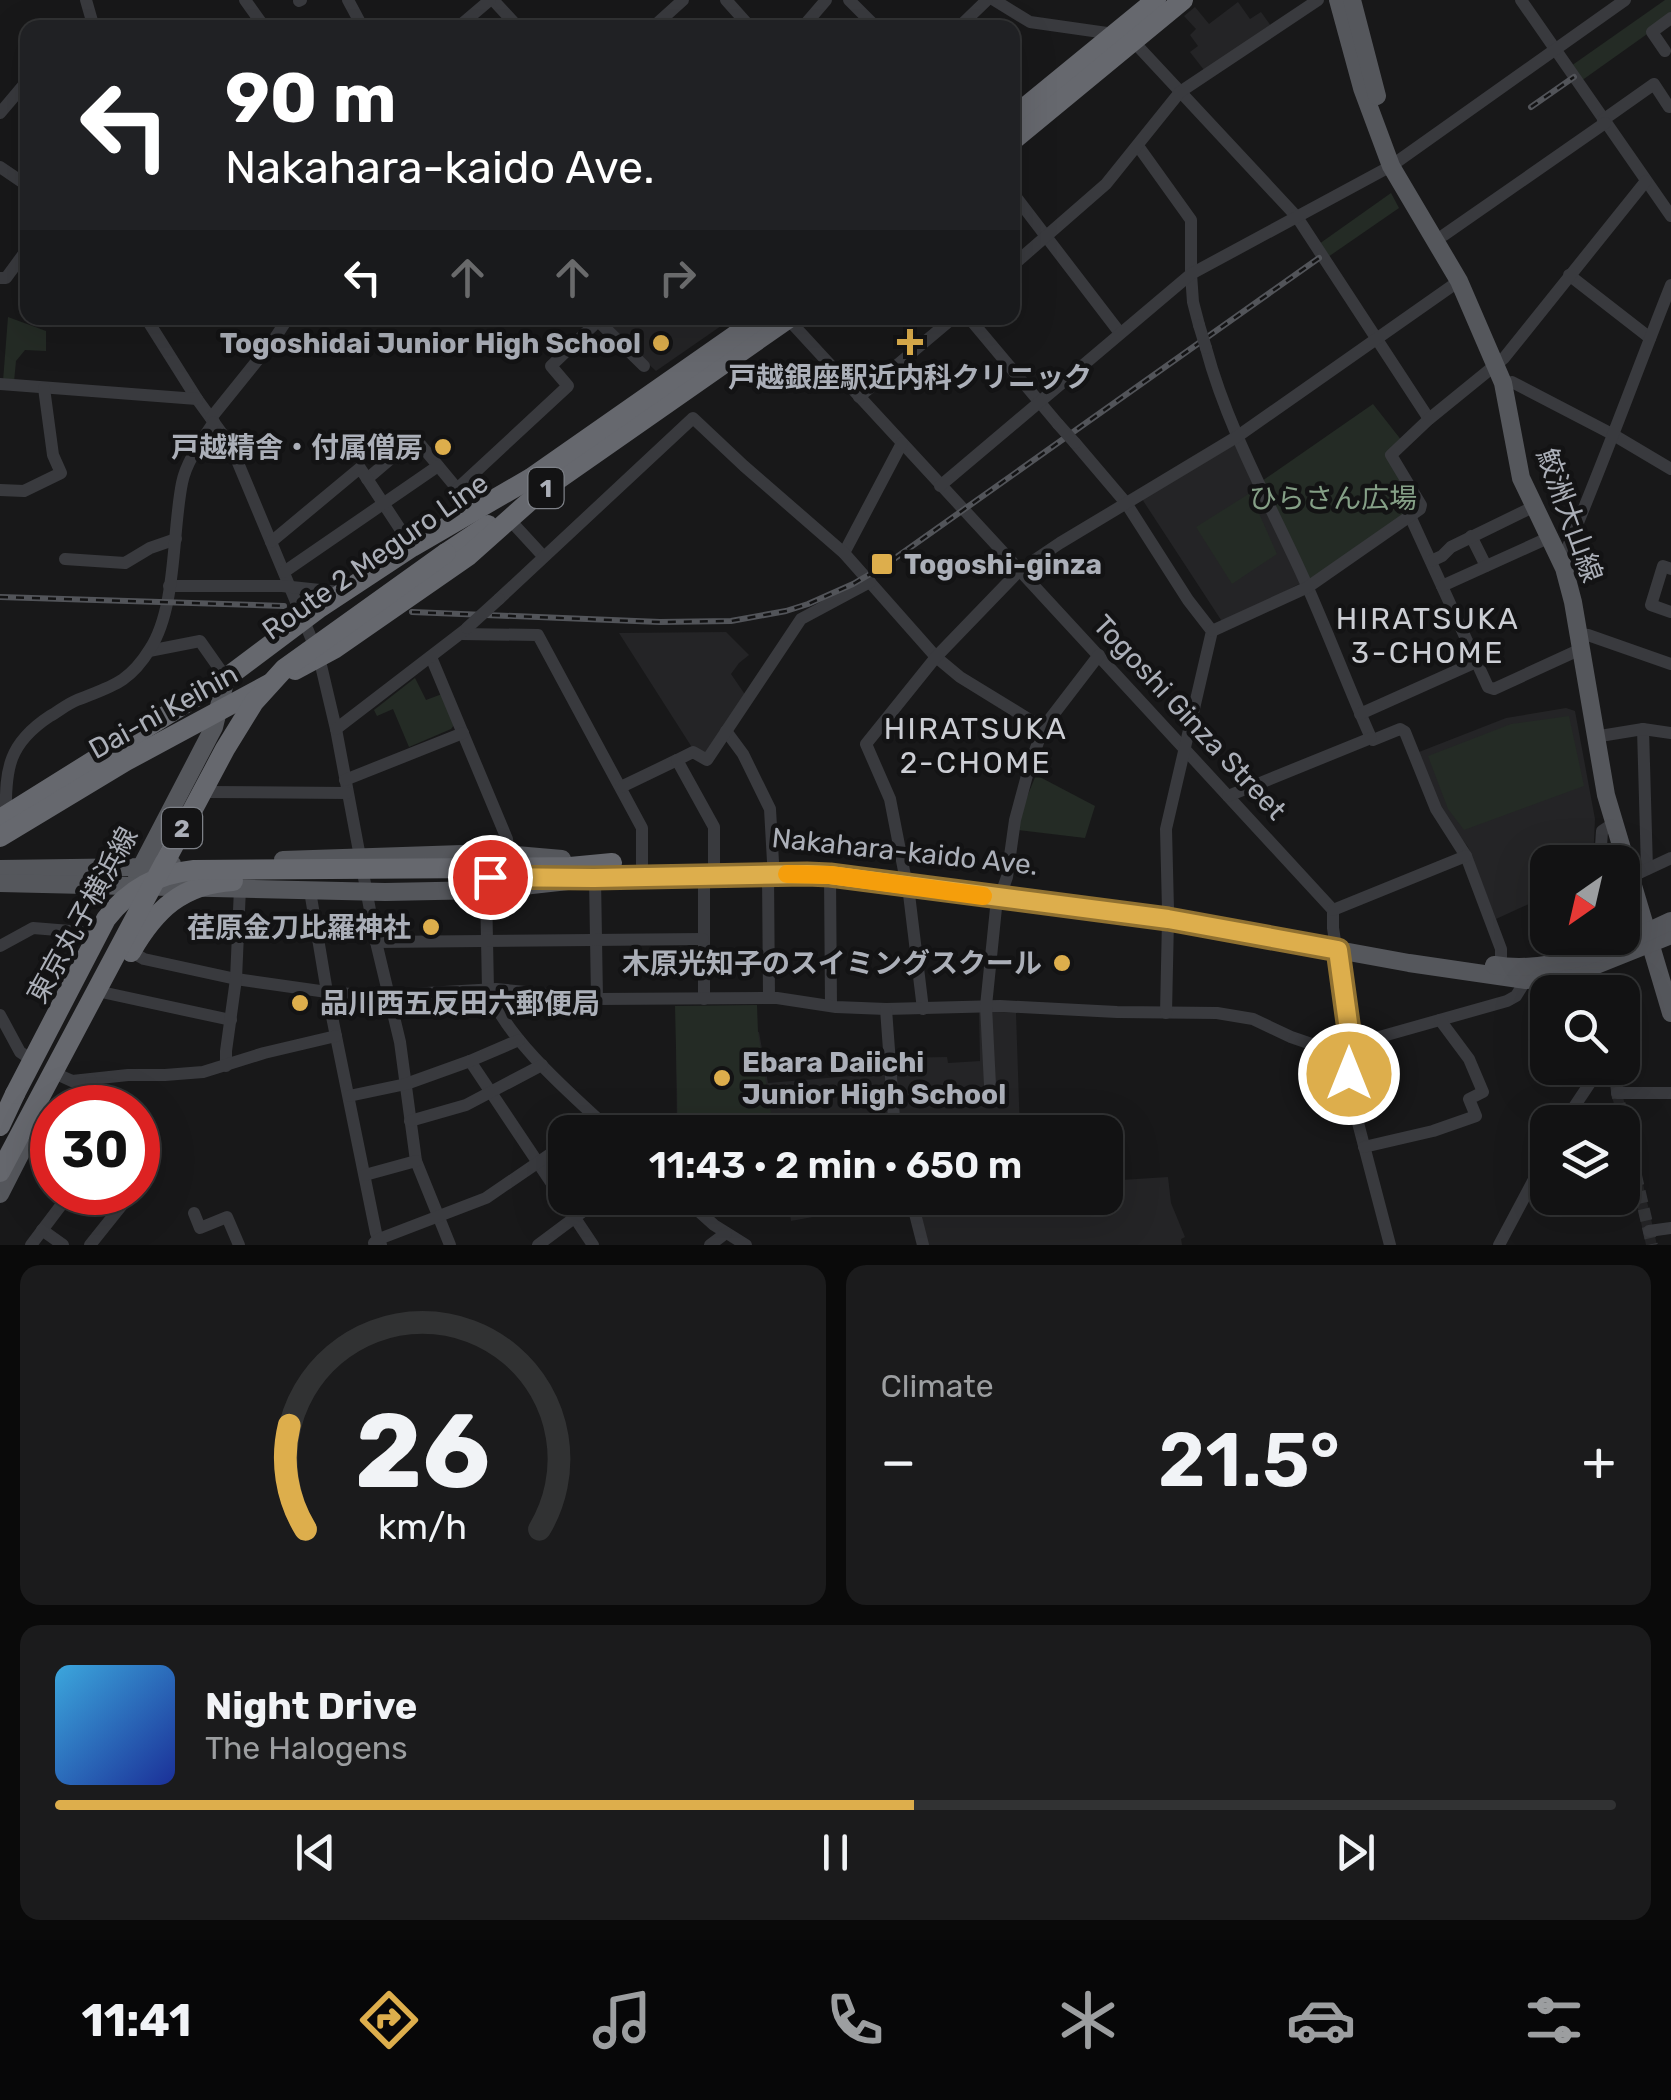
<!DOCTYPE html>
<html lang="en">
<head>
<meta charset="utf-8">
<style>
  :root { --surface:#121213; --page:#1b1b1c; --text:#f1f3f6; --muted:#9c9ea0; --line:#313233; --accent:#ddae4c }
  body { margin:0; font-family:Rubik,"Noto Sans JP",sans-serif; background:var(--page); color:var(--text); height:100vh; display:flex; flex-direction:column; font-size:38px; white-space:nowrap }
  * { box-sizing:border-box; margin:0 }
  p { font-size:32px; color:var(--muted) }
  .icon { flex:none; width:55px; height:55px; fill:none; stroke:currentColor; stroke-width:2; stroke-linecap:round; stroke-linejoin:round }
  .map { position:relative; height:1245px; overflow:hidden }
  .details { display:flex; flex-direction:column; gap:20px; padding:20px; background:#0a0a0a; flex:1 }
  .details>* { flex:none }
  .banner { position:absolute; left:20px; top:20px; width:1000px; height:305px; border-radius:20px; box-shadow:0 10px 40px #0002,0 0 0 2px var(--line); background:#202124; color:#fff; overflow:hidden }
  .needle { width:65px; rotate:214deg }
  .tools { position:absolute; left:1530px; top:845px; display:grid; gap:20px }
  .tools a { display:grid; place-items:center; width:110px; height:110px; border-radius:20px; background:var(--surface); box-shadow:0 10px 40px #0002,0 0 0 2px var(--line); font-size:50px }
  .speed { position:absolute; left:30px; top:1085px; display:flex; gap:20px; font-size:50px; font-weight:700; text-align:center }
  .speed>* { display:grid; place-content:center; width:130px; height:130px; border-radius:50%; background:var(--surface); box-shadow:0 10px 40px #0002,0 0 0 2px var(--line); line-height:1 }
  .speed .limit { border:15px solid #d22; background:#fff; color:#111 }
  .pin { position:absolute; display:grid; place-items:center; width:85px; height:85px; color:#fff; margin:-42px; border:5px solid #fff; border-radius:50%; box-shadow:0 2px 10px #0007 }
  .me { position:absolute; width:110px; margin:-55px; rotate:0deg; stroke-linejoin:round; filter:drop-shadow(0 0 8px #0008) }
  .turn { display:flex; align-items:center; gap:35px; height:210px; padding:0 40px; font-size:45px }
  .turn .icon { width:130px; height:130px; stroke-width:2.5 }
  .turn b { display:block; font-size:70px; line-height:85px }
  .lanes { display:flex; align-items:center; height:95px; padding:0 40px; background:#0003; justify-content:center; gap:50px; direction:ltr }
  .lanes .off { opacity:.35 }
  .big { font-size:75px; font-weight:600; line-height:1.1 }
  .details .tile { flex:1; display:flex; flex-direction:column; justify-content:center; gap:15px; min-width:0; padding:0 35px; border-radius:20px; background:var(--page) }
  .details .dial { align-items:center; gap:0 }
  .dial svg { height:260px; overflow:visible; fill:none; stroke:var(--line); stroke-width:7; stroke-linecap:round; text-anchor:middle }
  .dial text { fill:var(--text); stroke:none }
  .song { display:flex; align-items:center; gap:30px }
  .cover { width:120px; height:120px; border-radius:15px; background:linear-gradient(135deg,hsl(200 70% 55%),hsl(230 70% 35%)) }
  .played { height:10px; border-radius:5px; background:linear-gradient(90deg,var(--accent) 55%,var(--line) 55%) }
  .keys { display:flex; justify-content:space-around; direction:ltr }
  .heat { display:flex; justify-content:space-between; align-items:center; font-size:55px; direction:ltr }
  .details .tiles { flex:1; display:grid; gap:20px; grid-template-columns:1fr 1fr }
  .tile:last-child { grid-column:span 2 }
  .trip { position:absolute; left:548px; top:1115px; width:575px; height:100px; border-radius:20px; background:var(--surface); box-shadow:0 10px 40px #0002,0 0 0 2px var(--line); font-weight:600; line-height:100px; text-align:center }
  .tab-bar { display:flex; height:160px; justify-content:space-around; align-items:center; background:#070708; color:var(--muted) }
  .tab-bar .icon { width:70px; height:70px }
  .tab-bar .on { color:var(--accent) }
  .tab-bar b { font-size:45px; color:var(--text) }
  .map>svg:first-child { display:block }
  .built { fill:#242426 }
  .green { fill:#242b25 }
  .lines { fill:none; stroke-linecap:round; stroke-linejoin:round }
  .minor-tunnel { stroke:#353639; stroke-width:12; stroke-dasharray:12 6; stroke-linecap:butt }
  .minor { stroke:#393a3e; stroke-width:12 }
  .major { stroke:#55575c; stroke-width:18 }
  .highway { stroke:#66686e; stroke-width:20 }
  .rail-casing { stroke:#525459; stroke-width:6 }
  .rail { stroke:#131314; stroke-width:2.5; stroke-dasharray:8; stroke-linecap:butt }
  .minor-bridge { stroke:#393a3e; stroke-width:12 }
  .highway-bridge { stroke:#66686e; stroke-width:20 }
  .route-casing { stroke:#907131; stroke-width:25 }
  .route { stroke:#ddae4c; stroke-width:18 }
  .slow { stroke:#f59e0b; stroke-width:18 }
  .poi-dot { fill:#ddae4c; stroke:#131314; stroke-width:4 }
  .labels { text-anchor:middle; stroke-width:9; stroke-linejoin:round; paint-order:stroke }
  .shield { fill:#131314; stroke:#7d8087; stroke-width:2.5 }
  .shield-label { font-size:25px; font-weight:bold; fill:#abafb8 }
  .poi-label { font-size:28px; font-weight:bold; fill:#abafb8; stroke:#131314; text-anchor:end }
  .park-label { font-size:28px; fill:#85a087; stroke:#131314 }
  .street-label { font-size:28px; fill:#abafb8; stroke:#131314 }
  .neighbourhood-label { font-size:30px; letter-spacing:2.5px; fill:#ccced4; stroke:#131314 }
</style>
</head>
<body>
<div class="map">
<svg width="1671" height="1245" viewBox="0 0 1671 1245">
  <rect width="100%" height="100%" fill="#181819"/>
  <g class="built">
    <polygon points="1238,2 1250,19 1261,12 1271,26 1204,70 1190,52 1198,46 1190,35 1196,29 1184,16 1195,7 1209,24"/>
    <polygon points="599,318 715,318 721,326 656,371"/>
    <polygon points="1236,443 1301,583 1223,623 1142,499"/>
    <polygon points="726,632 749,655 739,663 731,674 746,696 706,757 693,749 619,633"/>
    <polygon points="1566,708 1575,711 1595,819 1593,862 1548,862 1547,932 1534,934 1529,904 1496,919 1468,847 1439,809 1419,752 1506,718"/>
    <polygon points="979,1012 1016,1013 1020,1132 898,1132 893,1058 947,1057 948,1063 980,1061"/>
    <polygon points="759,1032 768,1083 886,1073 891,1132 677,1132 676,1033"/>
    <polygon points="1611,1068 1622,1068 1621,1088 1657,1245 1646,1245 1623,1141 1622,1122 1618,1122 1610,1087"/>
    <polygon points="1168,1177 1171,1203 1185,1237 1181,1239 1182,1245 928,1245 914,1198 1105,1198 1105,1181"/>
    <polygon points="787,1198 844,1198 846,1211 791,1221"/>
  </g>
  <g class="green">
    <polygon points="1665,0 1671,0 1671,17 1581,81 1571,66"/>
    <polygon points="1391,193 1399,208 1328,257 1319,244"/>
    <polygon points="8,317 46,331 46,351 25,350 16,361 14,382 3,381"/>
    <polygon points="1373,404 1402,441 1387,456 1415,502 1414,508 1310,581 1262,481"/>
    <polygon points="1250,493 1277,554 1232,584 1196,527"/>
    <polygon points="415,678 426,700 442,694 454,725 451,729 409,747 393,709 377,716 374,710"/>
    <polygon points="1569,716 1584,786 1464,830 1448,809 1428,756 1511,724"/>
    <polygon points="1036,775 1095,806 1085,838 1018,830 1020,814"/>
    <polygon points="757,1005 758,1032 774,1132 678,1132 675,1006"/>
  </g>
  <g class="lines">
    <polyline class="minor-tunnel" points="1616,1068 1617,1093 1652,1245"/>
    <g class="minor">
      <polyline points="86,0 94,28"/>
      <polyline points="245,0 265,28"/>
      <polyline points="348,0 363,28"/>
      <polyline points="493,0 519,28"/>
      <polyline points="726,0 751,28"/>
      <polyline points="849,0 877,28"/>
      <polyline points="994,0 1030,22 1114,34"/>
      <polyline points="1521,0 1671,216"/>
      <polyline points="299,1 301,0"/>
      <polyline points="457,28 490,0"/>
      <polyline points="652,28 683,0"/>
      <polyline points="802,28 826,0"/>
      <polyline points="958,28 987,0"/>
      <polyline points="1133,41 1297,217 1429,419"/>
      <polyline points="1665,51 1652,32 1671,18"/>
      <polyline points="0,113 28,80"/>
      <polyline points="1603,120 1654,84 1669,107 1671,105"/>
      <polyline points="1138,146 1191,220 1191,274 1193,302 1199,325"/>
      <polyline points="0,167 28,186"/>
      <polyline points="1012,192 1120,333"/>
      <polyline points="1444,235 1605,123"/>
      <polyline points="1012,266 1106,184 1180,92 1318,0"/>
      <polyline points="1569,275 1650,338"/>
      <polyline points="0,278 6,278 28,248"/>
      <polyline points="146,318 197,399 231,446 319,657 336,729 376,942 400,1042 416,1161 450,1245"/>
      <polyline points="595,318 644,366"/>
      <polyline points="787,318 1333,910 1333,928 1351,1045"/>
      <polyline points="969,318 1058,424"/>
      <path d="M 1206,348 C 1226,423 1266,497 1299,568 C 1325,624 1346,682 1371,738 L 1373,740 L 1400,729 L 1405,732 L 1436,809 L 1466,856 L 1501,949 L 1501,966"/>
      <polyline points="1512,382 1612,434 1671,469"/>
      <polyline points="0,384 197,399"/>
      <polyline points="859,397 953,318"/>
      <polyline points="211,418 273,341 288,318"/>
      <polyline points="1075,443 1126,503 1188,600 1212,631 1166,829 1168,910"/>
      <polyline points="367,479 415,438 474,509"/>
      <polyline points="940,486 1191,274 1391,166 1625,0"/>
      <polyline points="457,489 568,386 551,366 598,321"/>
      <polyline points="0,490 24,491 61,473 53,455 44,388"/>
      <polyline points="1410,516 1488,687 1494,689 1581,649"/>
      <polyline points="509,519 543,556"/>
      <polyline points="1471,536 1486,566"/>
      <polyline points="271,542 360,468 412,547"/>
      <polyline points="844,553 902,443"/>
      <polyline points="65,559 125,563 150,548 176,539"/>
      <path d="M 1560,560 L 1567,549 C 1604,462 1636,373 1671,285"/>
      <polyline points="1431,561 1442,556 1451,547 1533,507"/>
      <polyline points="1671,569 1663,566 1651,605 1671,612"/>
      <polyline points="284,572 438,466"/>
      <polyline points="169,586 282,586 339,592"/>
      <polyline points="1442,586 1548,538"/>
      <polyline points="499,599 693,418 744,466 844,553 936,657 960,677 1043,728"/>
      <polyline points="1212,631 1308,587 1420,509 1421,505 1391,455 1429,419 1504,358 1646,181"/>
      <polyline points="461,634 538,635 642,828 642,864"/>
      <polyline points="1578,634 1588,635 1671,664"/>
      <polyline points="149,651 200,641 226,678"/>
      <polyline points="431,657 507,839 509,854"/>
      <polyline points="1360,714 1476,662"/>
      <polyline points="336,729 465,630"/>
      <polyline points="1643,729 1647,869"/>
      <polyline points="726,731 743,754 770,809 773,862"/>
      <polyline points="1594,737 1643,729 1671,733"/>
      <polyline points="345,780 463,733"/>
      <polyline points="621,787 677,760"/>
      <polyline points="208,792 347,793"/>
      <polyline points="1228,796 1371,738"/>
      <path d="M 6,814 C 5,768 9,743 50,716 C 59,711 67,704 77,700 C 112,686 129,683 150,649 C 177,607 172,532 182,483 C 186,462 202,440 214,422"/>
      <polyline points="1600,862 1602,831 1614,823"/>
      <polyline points="714,863 714,827 677,760 693,752 707,760 801,619 870,582"/>
      <polyline points="1639,873 1671,858"/>
      <polyline points="768,874 769,998"/>
      <polyline points="704,875 704,999"/>
      <polyline points="830,875 831,1006"/>
      <polyline points="905,876 890,799 866,744 936,657 1020,570 1060,543 1238,436 1459,281"/>
      <polyline points="595,878 597,999"/>
      <polyline points="908,886 923,1009"/>
      <path d="M 486,890 L 488,990 C 508,1041 572,1095 612,1132"/>
      <polyline points="310,891 327,992 376,1233 381,1245"/>
      <polyline points="1333,910 1466,856"/>
      <polyline points="376,942 703,939"/>
      <polyline points="0,946 33,928 95,933"/>
      <polyline points="128,950 144,959 236,979 327,992 375,996 496,989 597,999 777,998 836,1007 886,1009 1000,1006 1117,1012 1217,1013 1253,1019 1291,1037 1323,1048 1351,1045 1507,1001 1516,996 1526,980"/>
      <polyline points="1591,967 1600,992"/>
      <polyline points="106,993 231,1020"/>
      <polyline points="886,1009 895,1132"/>
      <polyline points="1166,1013 1168,919"/>
      <polyline points="0,1015 20,1052 32,1060"/>
      <polyline points="1345,1047 1357,1119 1390,1245"/>
      <polyline points="470,1061 593,1245"/>
      <polyline points="226,1066 226,1051 236,979 240,888"/>
      <polyline points="61,1076 72,1081 128,1075 165,1075 203,1072 264,1053 336,1036"/>
      <polyline points="91,1080 98,1108"/>
      <polyline points="990,1085 986,1006 996,908 1007,877 1015,820 1029,768 1043,728 1099,655"/>
      <polyline points="1617,1093 1671,1093"/>
      <polyline points="349,1096 406,1084 470,1061 519,1040"/>
      <polyline points="43,1111 52,1128"/>
      <polyline points="410,1121 466,1105 542,1065"/>
      <polyline points="1564,1122 1600,1068"/>
      <polyline points="582,1132 598,1119"/>
      <polyline points="1364,1147 1433,1131 1476,1116 1469,1099 1483,1092 1469,1059 1440,1020"/>
      <polyline points="365,1175 416,1161"/>
      <polyline points="684,1198 714,1225 746,1245"/>
      <polyline points="911,1198 923,1245"/>
      <polyline points="194,1213 200,1228 227,1217 239,1245"/>
      <polyline points="42,1230 63,1245"/>
      <polyline points="1649,1231 1671,1228"/>
      <polyline points="374,1243 379,1239 486,1198 565,1144"/>
      <polyline points="31,1245 71,1192"/>
      <polyline points="90,1245 122,1205 124,1202 121,1192"/>
      <polyline points="538,1245 601,1198"/>
      <polyline points="710,1245 726,1233"/>
      <polyline points="1499,1245 1548,1153"/>
    </g>
    <g class="major">
      <polyline points="1338,0 1362,88 1391,166 1459,281 1503,383 1521,478 1564,568 1573,602 1606,795 1671,1013"/>
      <polyline points="1352,0 1377,96"/>
      <polyline points="283,860 492,853 562,859"/>
      <polyline points="0,869 142,867 172,864"/>
      <polyline points="137,875 214,727 226,678"/>
      <polyline points="0,883 385,892 486,890 613,876 807,874 1168,919 1409,963 1526,980 1555,978 1579,972 1671,935"/>
      <path d="M 1494,965 C 1554,975 1618,946 1671,921"/>
      <polyline points="0,1194 24,1147"/>
    </g>
    <g class="highway">
      <polyline points="1012,118 1156,0"/>
      <polyline points="1012,141 1183,0"/>
      <polyline points="446,553 488,525"/>
      <polyline points="295,670 334,649 468,556 540,492 789,318"/>
      <polyline points="0,819 226,678 318,609 412,547 531,478 760,318"/>
      <polyline points="0,837 126,761 269,684"/>
      <polyline points="489,868 570,867 612,863"/>
      <polyline points="0,1126 15,1094"/>
    </g>
    <g class="rail-casing">
      <g id="rail">
        <polyline points="1531,107 1574,77"/>
        <polyline points="0,597 284,606"/>
        <polyline points="412,612 660,622 731,621 786,611 808,604 853,584 884,566 1319,258"/>
      </g>
    </g>
    <use href="#rail" class="rail"/>
    <g class="minor-bridge">
      <polyline points="1199,325 1206,348"/>
      <polyline points="1058,424 1075,443"/>
      <polyline points="467,628 499,599"/>
    </g>
    <g class="highway-bridge">
      <path d="M 131,952 C 155,910 182,884 233,881"/>
      <path d="M 15,1094 L 106,919 C 129,889 157,874 194,870 L 489,868"/>
      <polyline points="0,1172 225,749 254,702 284,669 446,553"/>
    </g>
  </g>
  <g class="lines">
    <g class="route-casing">
      <polyline id="route" points="490,877 594,878 807,874 830,875 1168,919 1338,950 1351,1045 1345,1046 1349,1074"/>
    </g>
    <use href="#route" class="route"/>
    <polyline class="slow" points="787,874 830,875 983,896"/>
  </g>
  <g class="poi-dot">
    <path d="M905 327h10v10h10v10h-10v10h-10v-10h-10v-10h10z"/>
    <circle cx="661" cy="343" r="10"/>
    <circle cx="443" cy="447" r="10"/>
    <rect x="870" y="552" width="24" height="24" rx="5"/>
    <circle cx="431" cy="927" r="10"/>
    <circle cx="1062" cy="963" r="10"/>
    <circle cx="300" cy="1003" r="10"/>
    <circle cx="722" cy="1078" r="10"/>
  </g>
  <g class="labels">
    <g class="shield">
      <rect x="528.5" y="468" width="35" height="40" rx="8"/>
      <rect x="162" y="808" width="40" height="40" rx="8"/>
    </g>
    <g class="shield-label">
      <text x="546" y="497">1</text>
      <text x="182" y="837">2</text>
    </g>
    <g class="poi-label">
      <text x="641" y="353">Togoshidai Junior High School</text>
      <text x="910" y="387" text-anchor="middle">戸越銀座駅近内科クリニック</text>
      <text x="423" y="457">戸越精舎・付属僧房</text>
      <text x="904" y="574" text-anchor="start">Togoshi-ginza</text>
      <text x="411" y="937">荏原金刀比羅神社</text>
      <text x="1042" y="973">木原光知子のスイミングスクール</text>
      <text x="320" y="1013" text-anchor="start">品川西五反田六郵便局</text>
      <text x="742" y="1072" text-anchor="start">Ebara Daiichi<tspan x="742" dy="32">Junior High School</tspan></text>
    </g>
    <g class="park-label">
      <text x="1333" y="508">ひらさん広場</text>
    </g>
    <g class="street-label">
      <text transform="translate(1570 515) rotate(70)" y="10">鮫洲大山線</text>
      <text transform="translate(375 556) rotate(-35)" y="10">Route 2 Meguro Line</text>
      <text transform="translate(163 711) rotate(-29)" y="10">Dai-ni Keihin</text>
      <text transform="translate(1190 717) rotate(47)" y="10">Togoshi Ginza Street</text>
      <text transform="translate(905 851) rotate(6)" y="10">Nakahara-kaido Ave.</text>
      <text transform="translate(82 915) rotate(-61)" y="10">東京丸子横浜線</text>
    </g>
    <g class="neighbourhood-label">
      <text x="1428" y="629">HIRATSUKA<tspan x="1428" dy="34">3-CHOME</tspan></text>
      <text x="976" y="739">HIRATSUKA<tspan x="976" dy="34">2-CHOME</tspan></text>
    </g>
  </g>
</svg>
<div class="tools">
<a><svg class="needle" viewBox="-14 -14 28 28"><path d="M0-13l5 13h-10z" fill="#e53935"/><path d="M0 13l5-13h-10z" fill="#9c9ea0"/></svg></a>
<a><svg class="icon" aria-label="search" viewBox="0 0 24 24"><circle cx="10" cy="10" r="6"/><path d="M15 15l6 6"/></svg></a>
<a><svg class="icon" aria-label="layers" viewBox="0 0 24 24"><path d="M12 4l9 5-9 5-9-5zM3 14l9 5 9-5"/></svg></a>
</div>
<div class="speed"><div class="limit">30</div></div>
<div class="pin" style="left:490px;top:877px;background:#d93025"><svg class="icon" aria-label="arrive" viewBox="0 0 24 24"><path d="M6 21V4h12l-3 4 3 4H6"/></svg></div>
<svg class="me" style="left:1349px;top:1074px" viewBox="-20 -20 40 40"><circle r="17" fill="#ddae4c" stroke="#fff" stroke-width="3"/><path d="M0-11L8 9 0 5-8 9z" fill="#fff"/></svg>
<div class="trip">11:43 · 2 min · 650 m</div>
<div class="banner">
<div class="turn"><svg class="icon" aria-label="left" viewBox="0 0 24 24"><path d="M17 20v-9H6M10 6l-5 5 5 5"/></svg><div><b>90 m</b>Nakahara-kaido Ave.</div></div>
<div class="lanes"><svg class="icon" aria-label="left" viewBox="0 0 24 24"><path d="M17 20v-9H6M10 6l-5 5 5 5"/></svg><svg class="icon off" aria-label="ahead" viewBox="0 0 24 24"><path d="M12 20V5M6 11l6-6 6 6"/></svg><svg class="icon off" aria-label="ahead" viewBox="0 0 24 24"><path d="M12 20V5M6 11l6-6 6 6"/></svg><svg class="icon off" aria-label="right" viewBox="0 0 24 24"><path d="M7 20v-9h11M14 6l5 5-5 5"/></svg></div>
</div>
</div>
<section class="details">
<div class="tiles">
<div class="tile dial"><svg viewBox="0 0 100 80">
<path d="M14 69A42 42 0 1 1 86 69"/>
<path d="M14 69A42 42 0 0 1 9 37" stroke="#ddae4c"/>
<text x="50" y="56" font-size="32" font-weight="700">26</text>
<text x="50" y="72" font-size="11">km/h</text>
</svg></div>
<div class="tile"><p>Climate</p>
<div class="heat"><a>−</a><b class="big">21.5°</b><a>+</a></div>
</div>
<div class="tile">
<div class="song"><i class="cover"></i><div><b>Night Drive</b><p>The Halogens</p></div></div>
<div class="played"></div>
<div class="keys"><svg class="icon" aria-label="previous" viewBox="0 0 24 24"><path d="M18 5L8 12l10 7zM5 5v14"/></svg><svg class="icon" aria-label="pause" viewBox="0 0 24 24"><path d="M8 5v14M16 5v14"/></svg><svg class="icon" aria-label="next" viewBox="0 0 24 24"><path d="M6 5l10 7-10 7zM19 5v14"/></svg></div>
</div>
</div>
</section>
<nav class="tab-bar">
<b>11:41</b>
<svg class="icon on" aria-label="directions" viewBox="0 0 24 24"><path d="M12 3l9 9-9 9-9-9zM9 14v-3h6M13 9l2 2-2 2"/></svg>
<svg class="icon" aria-label="music" viewBox="0 0 24 24"><path d="M9 18V5l10-2v13"/><circle cx="6" cy="18" r="3"/><circle cx="16" cy="16" r="3"/></svg>
<svg class="icon" aria-label="phone" viewBox="0 0 24 24"><path d="M5 4h4l2 5-3 2q2 4 5 5l2-3 5 2v4C11 20 4 13 5 4z"/></svg>
<svg class="icon" aria-label="climate" viewBox="0 0 24 24"><path d="M12 3v18M4 7l16 10M4 17L20 7"/></svg>
<svg class="icon" aria-label="car" viewBox="0 0 24 24"><path d="M5 17H2v-5l4-1 3-4h7l3 4 3 1v5h-3M9 17h6M6 11h13"/><circle cx="7" cy="17" r="2"/><circle cx="17" cy="17" r="2"/></svg>
<svg class="icon" aria-label="filters" viewBox="0 0 24 24"><path d="M4 7h16M4 17h16"/><circle cx="9" cy="7" r="2"/><circle cx="15" cy="17" r="2"/></svg>
</nav>
</body>
</html>
